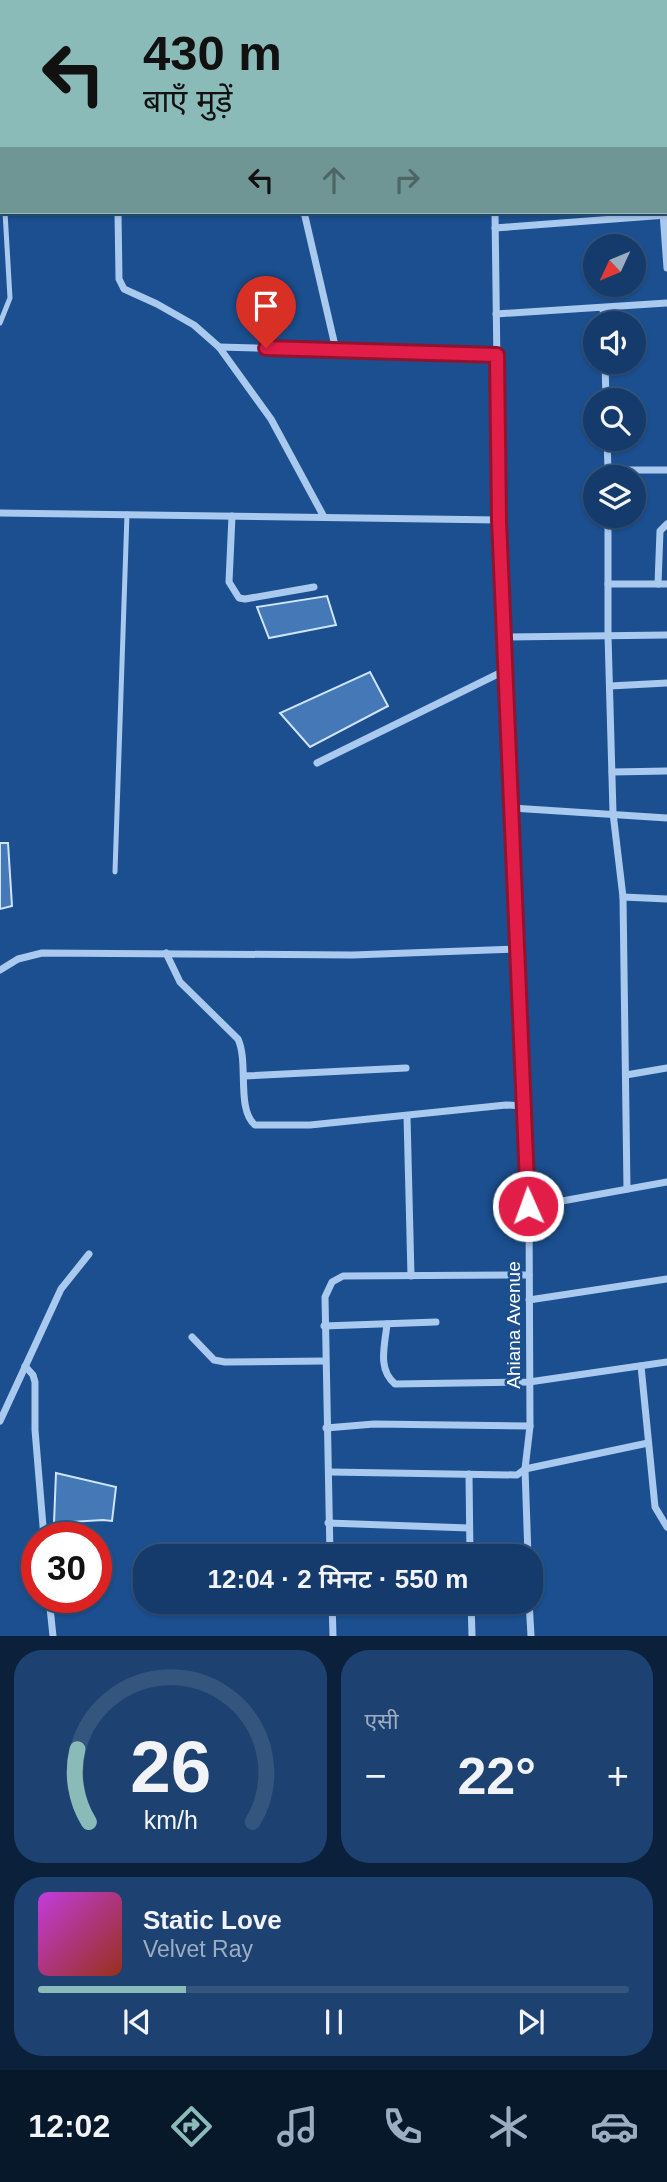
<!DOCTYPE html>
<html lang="hi">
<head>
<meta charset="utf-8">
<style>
  :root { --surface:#143b6b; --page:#1d4271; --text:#f1f3f6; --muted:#9dadc1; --line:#33557e; --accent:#8bbbb9 }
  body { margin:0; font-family:Arial,"Noto Sans Devanagari",sans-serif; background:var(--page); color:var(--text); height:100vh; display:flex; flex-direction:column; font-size:26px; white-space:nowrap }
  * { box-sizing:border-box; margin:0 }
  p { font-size:23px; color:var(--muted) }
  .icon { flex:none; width:38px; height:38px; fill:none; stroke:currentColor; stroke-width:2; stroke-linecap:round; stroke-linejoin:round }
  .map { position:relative; height:1636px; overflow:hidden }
  .panel { display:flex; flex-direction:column; gap:14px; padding:14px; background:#0b203b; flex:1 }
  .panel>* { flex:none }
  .banner { position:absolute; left:0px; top:0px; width:668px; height:214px; box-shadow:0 2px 5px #0004,0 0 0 2px var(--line); background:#8bbbb9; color:#111; overflow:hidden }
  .needle { width:46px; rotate:226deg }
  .buttons { position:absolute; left:583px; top:234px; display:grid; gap:14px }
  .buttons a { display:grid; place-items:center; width:63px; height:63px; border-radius:50%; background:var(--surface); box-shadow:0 2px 5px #0004,0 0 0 2px var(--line); font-size:35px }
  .speed { position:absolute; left:21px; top:1522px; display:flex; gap:14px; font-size:35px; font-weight:700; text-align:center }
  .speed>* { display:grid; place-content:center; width:91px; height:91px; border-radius:50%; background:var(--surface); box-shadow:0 2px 5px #0004,0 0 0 2px var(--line); line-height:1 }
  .speed .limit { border:10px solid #d22; background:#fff; color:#111 }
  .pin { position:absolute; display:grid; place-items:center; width:60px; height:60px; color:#fff; margin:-72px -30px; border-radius:50% 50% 50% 0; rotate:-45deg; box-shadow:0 0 7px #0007 }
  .pin .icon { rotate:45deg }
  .me { position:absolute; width:77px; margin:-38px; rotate:358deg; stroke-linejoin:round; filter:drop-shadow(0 0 5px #0008) }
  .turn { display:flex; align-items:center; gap:24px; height:147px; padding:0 28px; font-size:32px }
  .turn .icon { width:91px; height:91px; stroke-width:2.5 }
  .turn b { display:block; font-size:49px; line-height:60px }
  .lanes { display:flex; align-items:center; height:66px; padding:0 28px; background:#0003; justify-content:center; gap:35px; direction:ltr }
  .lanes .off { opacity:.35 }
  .big { font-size:52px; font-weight:600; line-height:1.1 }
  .panel .card { flex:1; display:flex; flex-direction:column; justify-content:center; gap:10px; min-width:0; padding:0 24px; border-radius:28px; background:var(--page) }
  .panel .dial { align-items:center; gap:0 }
  .dial svg { height:182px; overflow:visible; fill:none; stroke:var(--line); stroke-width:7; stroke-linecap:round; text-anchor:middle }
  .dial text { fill:var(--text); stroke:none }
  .song { display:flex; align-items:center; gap:21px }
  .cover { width:84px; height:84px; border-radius:10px; background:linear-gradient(135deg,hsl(290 70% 55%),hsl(10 70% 35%)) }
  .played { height:7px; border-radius:4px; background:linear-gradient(90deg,var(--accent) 25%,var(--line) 25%) }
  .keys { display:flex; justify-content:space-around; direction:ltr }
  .heat { display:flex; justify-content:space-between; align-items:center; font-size:38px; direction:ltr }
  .panel .tiles { flex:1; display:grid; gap:14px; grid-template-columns:1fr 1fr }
  .card:last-child { grid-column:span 2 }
  .trip { position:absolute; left:133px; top:1544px; width:410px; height:70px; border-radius:28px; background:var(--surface); box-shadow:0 2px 5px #0004,0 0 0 2px var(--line); font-weight:600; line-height:70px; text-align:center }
  .menu { display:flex; height:112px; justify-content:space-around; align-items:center; background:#08182b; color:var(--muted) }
  .menu .icon { width:49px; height:49px }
  .menu .selected { color:var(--accent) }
  .menu b { font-size:32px; color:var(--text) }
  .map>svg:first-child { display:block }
  .building { fill:#4478b7; stroke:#cfe3fa; stroke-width:2 }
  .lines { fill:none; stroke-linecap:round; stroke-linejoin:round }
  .lane { stroke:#a9c9ee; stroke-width:5 }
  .street { stroke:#a9c9ee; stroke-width:7 }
  .secondary { stroke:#d6e6fa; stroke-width:14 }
  .route-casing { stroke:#92132f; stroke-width:18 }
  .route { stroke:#e11d48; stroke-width:12 }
  .labels { text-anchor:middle; stroke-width:5; stroke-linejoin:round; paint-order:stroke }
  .street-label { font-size:19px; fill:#fff; stroke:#1b4f8f }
</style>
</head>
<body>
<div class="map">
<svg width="667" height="1636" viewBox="0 0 667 1636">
  <rect width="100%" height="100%" fill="#1b4f8f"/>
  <g class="building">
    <polygon points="327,596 336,625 269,638 257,607"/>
    <polygon points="370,672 388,706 310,747 280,713"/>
    <polygon points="0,843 8,843 12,906 0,909"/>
    <polygon points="56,1473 116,1487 112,1521 103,1520 54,1523"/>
  </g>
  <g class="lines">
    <g class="lane">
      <polyline points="0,149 2,154"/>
      <polyline points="0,323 10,298 5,212"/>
      <polyline points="115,872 127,514"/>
    </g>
    <g class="street">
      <polyline points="492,0 492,2"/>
      <polyline points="628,0 628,2"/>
      <polyline points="118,212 119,279 124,289 157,304 194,325 219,347 271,419 324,517"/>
      <polyline points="304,212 336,350"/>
      <polyline points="495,212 499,520 529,1207 530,1426 525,1469 528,1556"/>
      <polyline points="663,213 667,268"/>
      <polyline points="495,228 667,215"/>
      <polyline points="603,308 604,324"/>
      <polyline points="496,314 667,303"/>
      <polyline points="219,347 497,355"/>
      <polyline points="605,362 606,401"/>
      <polyline points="607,439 608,470"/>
      <polyline points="608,478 608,470 667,470"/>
      <polyline points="0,513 499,520"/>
      <polyline points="232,516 229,582 239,598 245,599 314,587"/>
      <polyline points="608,516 608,635 613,813 623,897 627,1189"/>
      <polyline points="608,584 667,584"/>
      <polyline points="658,584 660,531 667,524"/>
      <polyline points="504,637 667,635"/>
      <polyline points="610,686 667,683"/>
      <polyline points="317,763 506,670"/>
      <polyline points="612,772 667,771"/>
      <polyline points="512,808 667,818"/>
      <polyline points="623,897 667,899"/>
      <path d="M 166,953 L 180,982 L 238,1039 C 249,1063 236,1109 255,1125 L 310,1125 L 506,1105 L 524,1106"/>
      <polyline points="0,970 18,959 42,953 353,955 519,949"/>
      <polyline points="626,1075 667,1068"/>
      <polyline points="244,1076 406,1068"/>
      <polyline points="407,1116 411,1276"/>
      <polyline points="529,1207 667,1182"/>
      <polyline points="529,1300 667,1279"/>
      <path d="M 387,1324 C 385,1345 377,1369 395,1384 L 529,1382 L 667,1362"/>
      <polyline points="324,1326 436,1322"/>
      <polyline points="192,1337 214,1360 225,1362 325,1361"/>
      <polyline points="25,1366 33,1375 35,1382 35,1430 44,1538"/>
      <polyline points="641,1366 655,1507 667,1527"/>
      <polyline points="0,1421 61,1289 89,1254"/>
      <polyline points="326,1428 374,1424 530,1426"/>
      <polyline points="330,1472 517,1475 525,1469 648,1443"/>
      <polyline points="469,1474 470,1556"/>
      <polyline points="328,1523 469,1528"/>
      <polyline points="330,1556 325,1297 332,1282 343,1276 529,1275"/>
      <polyline points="49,1598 53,1636"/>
      <polyline points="332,1601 333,1636"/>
      <polyline points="471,1601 472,1636"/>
      <polyline points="529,1601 531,1636"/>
    </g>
    <polyline class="secondary" points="292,0 315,2"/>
  </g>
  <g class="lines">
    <g class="route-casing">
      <polyline id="route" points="266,348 497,355 499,520 528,1206"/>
    </g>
    <use href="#route" class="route"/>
  </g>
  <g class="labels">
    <g class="street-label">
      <text transform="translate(513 1325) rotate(-90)" y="7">Ahiana Avenue</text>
    </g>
  </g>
</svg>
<div class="buttons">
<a><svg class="needle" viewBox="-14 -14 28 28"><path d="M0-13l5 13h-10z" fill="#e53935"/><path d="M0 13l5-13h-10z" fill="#9dadc1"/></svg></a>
<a><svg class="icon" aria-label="sound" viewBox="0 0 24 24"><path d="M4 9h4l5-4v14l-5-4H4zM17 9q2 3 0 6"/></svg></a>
<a><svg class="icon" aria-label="search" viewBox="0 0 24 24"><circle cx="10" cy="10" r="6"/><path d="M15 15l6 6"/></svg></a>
<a><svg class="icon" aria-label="layers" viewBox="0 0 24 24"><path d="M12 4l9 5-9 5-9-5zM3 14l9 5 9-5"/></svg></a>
</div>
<div class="speed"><div class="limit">30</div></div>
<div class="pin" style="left:266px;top:348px;background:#d93025"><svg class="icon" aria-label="arrive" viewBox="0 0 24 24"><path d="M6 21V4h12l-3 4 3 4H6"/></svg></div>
<svg class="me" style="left:528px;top:1206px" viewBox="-20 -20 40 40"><circle r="17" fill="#e11d48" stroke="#fff" stroke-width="3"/><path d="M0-11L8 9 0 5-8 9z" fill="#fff"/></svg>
<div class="trip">12:04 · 2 मिनट · 550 m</div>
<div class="banner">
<div class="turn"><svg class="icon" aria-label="left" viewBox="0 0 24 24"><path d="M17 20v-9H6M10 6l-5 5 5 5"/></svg><div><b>430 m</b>बाएँ मुड़ें</div></div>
<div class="lanes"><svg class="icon" aria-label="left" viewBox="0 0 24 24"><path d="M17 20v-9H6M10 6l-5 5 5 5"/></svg><svg class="icon off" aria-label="ahead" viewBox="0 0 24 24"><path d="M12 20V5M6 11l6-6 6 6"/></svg><svg class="icon off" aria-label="right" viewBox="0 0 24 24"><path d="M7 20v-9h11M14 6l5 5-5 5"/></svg></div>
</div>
</div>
<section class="panel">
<div class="tiles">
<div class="card dial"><svg viewBox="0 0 100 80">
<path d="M14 69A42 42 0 1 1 86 69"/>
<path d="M14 69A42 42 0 0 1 9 37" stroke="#8bbbb9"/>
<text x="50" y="56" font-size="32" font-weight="700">26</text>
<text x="50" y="72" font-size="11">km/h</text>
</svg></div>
<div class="card"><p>एसी</p>
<div class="heat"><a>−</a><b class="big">22°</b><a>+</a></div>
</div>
<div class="card">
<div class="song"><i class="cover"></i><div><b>Static Love</b><p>Velvet Ray</p></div></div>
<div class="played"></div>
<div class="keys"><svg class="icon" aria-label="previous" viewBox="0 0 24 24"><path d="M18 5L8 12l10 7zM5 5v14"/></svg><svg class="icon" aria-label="pause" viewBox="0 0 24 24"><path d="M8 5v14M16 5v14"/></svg><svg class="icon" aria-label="next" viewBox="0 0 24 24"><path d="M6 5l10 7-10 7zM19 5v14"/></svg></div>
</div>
</div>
</section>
<nav class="menu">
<b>12:02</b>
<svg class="icon selected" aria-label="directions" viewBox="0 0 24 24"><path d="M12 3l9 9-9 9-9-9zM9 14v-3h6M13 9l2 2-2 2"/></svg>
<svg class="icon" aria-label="music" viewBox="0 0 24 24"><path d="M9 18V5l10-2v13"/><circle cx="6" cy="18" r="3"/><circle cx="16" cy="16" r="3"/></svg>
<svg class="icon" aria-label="phone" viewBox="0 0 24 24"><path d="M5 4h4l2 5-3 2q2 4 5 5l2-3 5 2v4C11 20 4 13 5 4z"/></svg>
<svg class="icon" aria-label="climate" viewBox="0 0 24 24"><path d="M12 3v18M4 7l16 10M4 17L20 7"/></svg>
<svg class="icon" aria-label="car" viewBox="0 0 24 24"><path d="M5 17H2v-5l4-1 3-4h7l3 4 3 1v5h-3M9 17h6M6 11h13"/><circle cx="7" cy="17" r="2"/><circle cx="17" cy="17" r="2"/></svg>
</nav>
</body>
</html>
